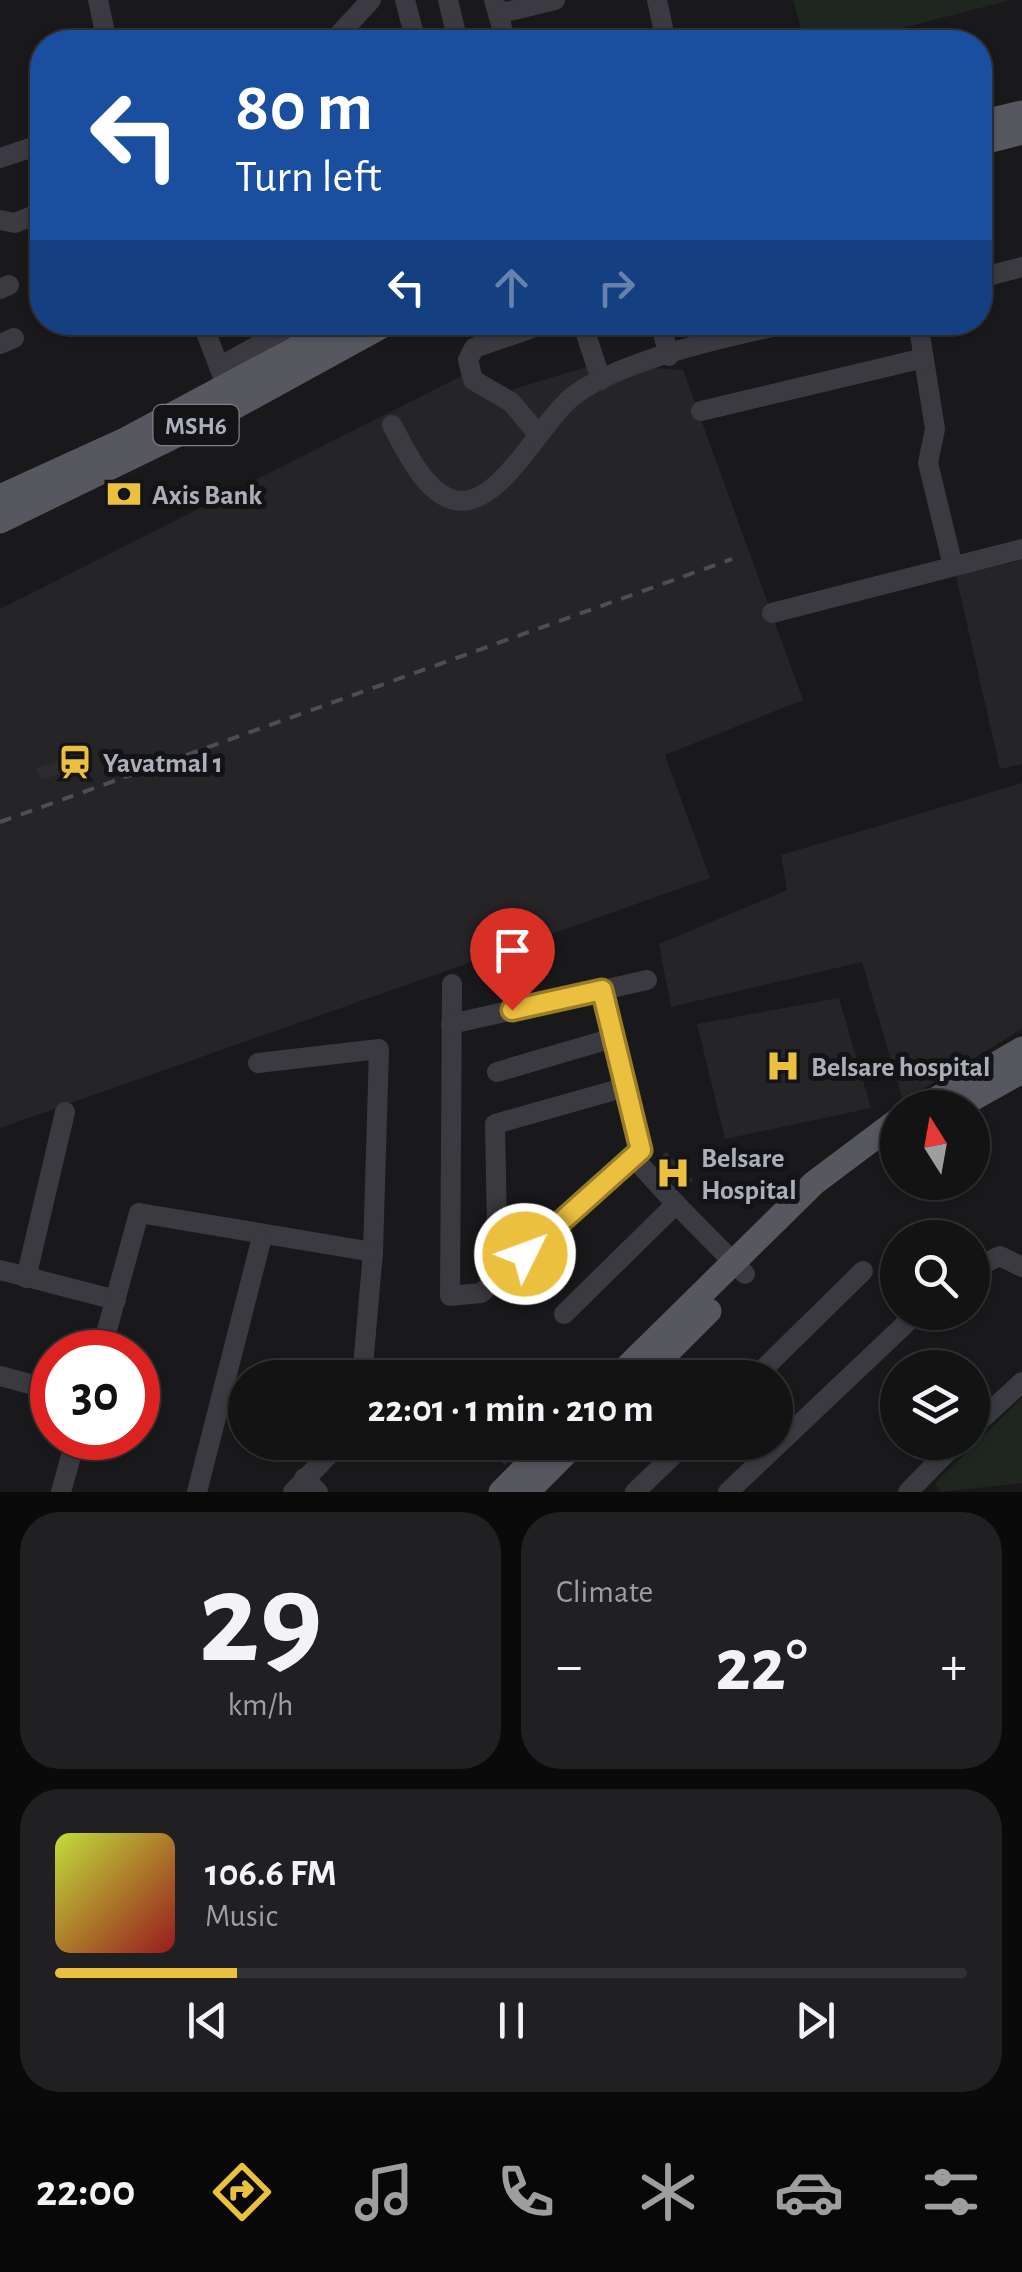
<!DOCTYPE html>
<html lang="en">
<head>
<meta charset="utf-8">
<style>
  :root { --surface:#131314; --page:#202022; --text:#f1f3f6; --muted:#9d9ea0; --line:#323234; --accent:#ecc03f }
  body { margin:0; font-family:"Alegreya Sans",sans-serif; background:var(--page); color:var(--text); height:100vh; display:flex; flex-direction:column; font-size:38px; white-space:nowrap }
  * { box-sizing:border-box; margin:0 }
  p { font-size:32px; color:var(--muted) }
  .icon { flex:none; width:55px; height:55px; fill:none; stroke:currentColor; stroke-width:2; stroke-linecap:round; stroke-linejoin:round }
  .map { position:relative; height:1492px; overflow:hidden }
  .sheet { display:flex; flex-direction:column; gap:20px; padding:20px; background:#0a0a0b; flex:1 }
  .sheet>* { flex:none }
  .banner { position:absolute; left:30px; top:30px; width:962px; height:305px; border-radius:40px; box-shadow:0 2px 8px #0004,0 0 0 2px var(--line); background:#1a4fa0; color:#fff; overflow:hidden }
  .needle { width:65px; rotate:349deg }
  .controls { position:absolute; left:880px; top:1090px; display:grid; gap:20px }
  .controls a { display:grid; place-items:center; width:110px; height:110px; border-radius:50%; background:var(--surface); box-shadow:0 2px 8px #0004,0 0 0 2px var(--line); font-size:50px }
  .speed { position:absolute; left:30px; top:1330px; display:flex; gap:20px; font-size:50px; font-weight:700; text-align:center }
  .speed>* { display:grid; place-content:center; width:130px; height:130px; border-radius:50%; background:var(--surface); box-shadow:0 2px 8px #0004,0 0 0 2px var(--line); line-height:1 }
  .speed .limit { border:15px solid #d22; background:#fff; color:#111 }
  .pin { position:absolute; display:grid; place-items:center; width:85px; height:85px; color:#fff; margin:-102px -42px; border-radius:50% 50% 50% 0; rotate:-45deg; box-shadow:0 0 10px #0007 }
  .pin .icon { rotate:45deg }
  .me { position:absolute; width:110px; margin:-55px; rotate:48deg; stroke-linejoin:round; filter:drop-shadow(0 0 8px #0008) }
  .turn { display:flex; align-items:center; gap:35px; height:210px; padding:0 40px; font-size:45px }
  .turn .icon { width:130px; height:130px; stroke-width:2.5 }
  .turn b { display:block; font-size:70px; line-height:85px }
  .lanes { display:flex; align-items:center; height:95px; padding:0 40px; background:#0003; justify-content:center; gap:50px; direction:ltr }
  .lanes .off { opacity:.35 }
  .big { font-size:75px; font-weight:700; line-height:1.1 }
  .sheet .widget { flex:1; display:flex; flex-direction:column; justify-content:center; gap:15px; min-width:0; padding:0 35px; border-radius:40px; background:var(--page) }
  .sheet .dial { align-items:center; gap:0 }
  .dial b { font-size:130px; line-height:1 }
  .song { display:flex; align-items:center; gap:30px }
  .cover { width:120px; height:120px; border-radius:15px; background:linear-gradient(135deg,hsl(70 70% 55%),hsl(0 70% 35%)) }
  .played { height:10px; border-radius:5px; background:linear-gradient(90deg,var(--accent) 20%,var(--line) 20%) }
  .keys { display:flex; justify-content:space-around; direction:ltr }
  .heat { display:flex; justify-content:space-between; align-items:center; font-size:55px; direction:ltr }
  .sheet .tiles { flex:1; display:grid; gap:20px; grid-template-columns:1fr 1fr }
  .widget:last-child { grid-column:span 2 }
  .trip { position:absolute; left:228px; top:1360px; width:565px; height:100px; border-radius:50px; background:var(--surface); box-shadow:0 2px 8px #0004,0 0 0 2px var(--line); font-weight:700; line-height:100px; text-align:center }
  .dock { display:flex; height:160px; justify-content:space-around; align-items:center; background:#080808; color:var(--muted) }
  .dock .icon { width:70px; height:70px }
  .dock .current { color:var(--accent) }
  .dock b { font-size:45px; color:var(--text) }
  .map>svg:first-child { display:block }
  .built { fill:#252528 }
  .green { fill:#1f2620 }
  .building { fill:#2c2c2f }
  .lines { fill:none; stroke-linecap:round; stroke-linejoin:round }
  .minor { stroke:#3a3a40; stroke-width:20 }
  .major { stroke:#56575f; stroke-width:25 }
  .rail { stroke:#4d4e55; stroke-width:4; stroke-dasharray:12 10; stroke-linecap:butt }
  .route-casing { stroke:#997d29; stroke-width:25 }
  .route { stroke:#ecc03f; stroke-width:18 }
  .labels { text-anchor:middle; stroke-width:10; stroke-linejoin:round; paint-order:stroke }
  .shield { fill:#141416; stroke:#7e8089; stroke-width:2.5 }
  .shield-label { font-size:25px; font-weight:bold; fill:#abafba }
  .poi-label { font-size:28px; font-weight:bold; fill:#abafba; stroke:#141416; text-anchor:start }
</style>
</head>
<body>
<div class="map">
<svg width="1022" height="1492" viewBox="0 0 1022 1492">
  <rect width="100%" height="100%" fill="#19191b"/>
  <g class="built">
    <polygon points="596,364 683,370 803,700 665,755 710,878 0,1128 0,609 469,372 491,396"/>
    <polygon points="1022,560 1022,764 1000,769 956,576"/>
    <polygon points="1022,783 1022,1029 903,1101 862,962 671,1007 659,944 787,890 781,855"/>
    <polygon points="839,998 871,1108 725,1139 697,1024"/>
  </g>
  <g class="green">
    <polygon points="793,0 1011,0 848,42 805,42"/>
    <polygon points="1022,1398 1022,1483 941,1492 935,1483"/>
  </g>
  <g class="building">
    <polygon points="77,756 80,768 41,780 37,768"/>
    <polygon points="666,1152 693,1180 682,1190 656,1162"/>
    <polygon points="493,1442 513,1442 521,1450 505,1465 487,1449"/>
  </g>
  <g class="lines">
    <g class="minor">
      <polyline points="98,0 107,42"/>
      <polyline points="405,0 416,42"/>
      <polyline points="448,0 458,42"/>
      <polyline points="494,0 506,42"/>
      <polyline points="657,0 666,42"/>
      <polyline points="498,14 555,0"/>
      <polyline points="332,42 371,0"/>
      <polyline points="0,158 42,144"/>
      <polyline points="0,220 15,223 42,212"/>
      <polyline points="980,278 1022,267"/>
      <polyline points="0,289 9,285"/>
      <polyline points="202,322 223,377"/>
      <polyline points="582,322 601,380"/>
      <polyline points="660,322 669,356"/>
      <polyline points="918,322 935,429 928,463 953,566"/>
      <polyline points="0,344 14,338"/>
      <polyline points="219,367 300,322"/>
      <polyline points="701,411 924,358"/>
      <path d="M 392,425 C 405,449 428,501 462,501 C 504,500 541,422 572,397 C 618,360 737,334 797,322"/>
      <polyline points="537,433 511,402 473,380 468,360 474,348 550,322"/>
      <polyline points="772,613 1022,549"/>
      <polyline points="452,984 450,1296 481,1293 641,1150 602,990"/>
      <polyline points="451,1024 647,980"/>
      <polyline points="258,1063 379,1049 373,1252 362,1378"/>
      <polyline points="497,1072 613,1038"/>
      <polyline points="633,1157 676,1204"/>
      <polyline points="972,1269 1000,1256 1022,1267"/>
      <polyline points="0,1270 116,1300"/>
      <polyline points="26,1278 65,1112"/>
      <polyline points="498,1278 495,1124 626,1087"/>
      <polyline points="564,1314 676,1204 745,1274"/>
      <polyline points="101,1352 139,1213 373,1252"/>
      <polyline points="472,1373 477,1378"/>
      <polyline points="0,1376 52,1390"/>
      <polyline points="411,1378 416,1373"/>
      <polyline points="754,1378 863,1271"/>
      <polyline points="972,1428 1022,1382"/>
      <polyline points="304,1478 318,1492"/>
      <polyline points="61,1492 76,1438"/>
      <polyline points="197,1492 262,1237"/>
      <polyline points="293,1492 341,1442"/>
      <polyline points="635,1492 687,1442"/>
      <polyline points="728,1492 918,1312"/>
      <polyline points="908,1492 957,1442"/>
    </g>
    <g class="major">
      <polyline points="980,123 1022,113"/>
      <polyline points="980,143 1022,132"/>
      <polyline points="0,497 123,441 346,322"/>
      <polyline points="0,521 236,406 389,322"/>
      <polyline points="921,1108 1022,1049"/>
      <polyline points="956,1108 1022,1071"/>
      <polyline points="616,1378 814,1183 898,1120"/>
      <polyline points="642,1378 709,1311"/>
      <polyline points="501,1492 551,1442"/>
      <polyline points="527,1492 577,1442"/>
    </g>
    <polyline class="rail" points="0,822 732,559"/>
  </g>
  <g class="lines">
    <g class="route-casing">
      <polyline id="route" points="512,1010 602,990 641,1150 525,1254"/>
    </g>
    <use href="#route" class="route"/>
  </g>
  <defs>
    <g id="bank-bare" transform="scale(2.7)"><path d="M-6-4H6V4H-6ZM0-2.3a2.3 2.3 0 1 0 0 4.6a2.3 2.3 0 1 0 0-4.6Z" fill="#ecc03f" stroke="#141416" stroke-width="2.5" paint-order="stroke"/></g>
    <g id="station-bare" transform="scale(2.7)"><path d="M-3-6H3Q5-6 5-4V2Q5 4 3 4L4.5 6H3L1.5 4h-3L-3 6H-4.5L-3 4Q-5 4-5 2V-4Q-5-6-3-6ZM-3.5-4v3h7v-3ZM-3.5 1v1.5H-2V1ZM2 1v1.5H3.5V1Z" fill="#ecc03f" stroke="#141416" stroke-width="2.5" paint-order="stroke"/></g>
    <g id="hospital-bare" transform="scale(2.7)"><path d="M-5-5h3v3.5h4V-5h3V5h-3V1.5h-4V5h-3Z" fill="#ecc03f" stroke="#141416" stroke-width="2.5" paint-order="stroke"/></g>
  </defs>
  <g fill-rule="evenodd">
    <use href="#bank-bare" x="124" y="494"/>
    <use href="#station-bare" x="75" y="762"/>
    <use href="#hospital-bare" x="783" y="1066"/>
    <use href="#hospital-bare" x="673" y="1173"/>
  </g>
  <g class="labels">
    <rect class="shield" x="153.5" y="405" width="85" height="40" rx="8"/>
    <g class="shield-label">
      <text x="196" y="434">MSH6</text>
    </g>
    <g class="poi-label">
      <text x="152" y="504">Axis Bank</text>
      <text x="103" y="772">Yavatmal 1</text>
      <text x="811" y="1076">Belsare hospital</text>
      <text x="701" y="1167">Belsare<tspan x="701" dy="32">Hospital</tspan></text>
    </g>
  </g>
</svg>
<div class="controls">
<a><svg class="needle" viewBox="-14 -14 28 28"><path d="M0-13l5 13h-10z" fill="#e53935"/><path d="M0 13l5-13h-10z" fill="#9d9ea0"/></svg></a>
<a><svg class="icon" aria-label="search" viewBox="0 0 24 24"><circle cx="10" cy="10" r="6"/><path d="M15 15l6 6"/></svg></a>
<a><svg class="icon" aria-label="layers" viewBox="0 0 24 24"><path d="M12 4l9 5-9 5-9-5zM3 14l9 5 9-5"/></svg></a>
</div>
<div class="speed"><div class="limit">30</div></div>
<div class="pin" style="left:512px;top:1010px;background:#d93025"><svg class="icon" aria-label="arrive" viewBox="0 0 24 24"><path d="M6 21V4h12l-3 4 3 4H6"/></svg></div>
<svg class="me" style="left:525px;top:1254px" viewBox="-20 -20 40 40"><circle r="17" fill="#ecc03f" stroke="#fff" stroke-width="3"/><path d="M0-11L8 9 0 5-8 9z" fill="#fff"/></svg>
<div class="trip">22:01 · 1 min · 210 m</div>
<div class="banner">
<div class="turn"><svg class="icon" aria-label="left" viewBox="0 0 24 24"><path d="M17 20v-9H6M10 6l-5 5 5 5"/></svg><div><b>80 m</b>Turn left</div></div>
<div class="lanes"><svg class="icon" aria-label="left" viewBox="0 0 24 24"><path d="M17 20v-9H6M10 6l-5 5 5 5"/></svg><svg class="icon off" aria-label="ahead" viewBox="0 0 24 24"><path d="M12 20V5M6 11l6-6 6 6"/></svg><svg class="icon off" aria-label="right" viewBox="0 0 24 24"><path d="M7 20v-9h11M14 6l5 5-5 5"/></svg></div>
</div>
</div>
<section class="sheet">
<div class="tiles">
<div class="widget dial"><b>29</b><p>km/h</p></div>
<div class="widget"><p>Climate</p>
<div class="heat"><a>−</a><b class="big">22°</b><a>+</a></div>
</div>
<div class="widget">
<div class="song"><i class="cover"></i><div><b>106.6 FM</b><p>Music</p></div></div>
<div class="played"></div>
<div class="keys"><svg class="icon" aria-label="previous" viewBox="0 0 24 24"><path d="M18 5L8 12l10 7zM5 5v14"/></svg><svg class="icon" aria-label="pause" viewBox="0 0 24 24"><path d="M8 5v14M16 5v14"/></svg><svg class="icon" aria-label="next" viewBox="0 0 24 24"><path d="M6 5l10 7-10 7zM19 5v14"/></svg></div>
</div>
</div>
</section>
<nav class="dock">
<b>22:00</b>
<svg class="icon current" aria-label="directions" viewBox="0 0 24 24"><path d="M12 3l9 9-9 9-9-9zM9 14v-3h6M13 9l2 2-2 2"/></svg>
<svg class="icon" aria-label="music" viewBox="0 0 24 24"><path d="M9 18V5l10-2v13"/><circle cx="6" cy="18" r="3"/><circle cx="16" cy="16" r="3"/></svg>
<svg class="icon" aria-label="phone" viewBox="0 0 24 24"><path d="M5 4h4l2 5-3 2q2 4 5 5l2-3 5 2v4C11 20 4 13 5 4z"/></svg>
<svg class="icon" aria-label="climate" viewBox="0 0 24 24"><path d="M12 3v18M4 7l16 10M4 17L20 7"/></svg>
<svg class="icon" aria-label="car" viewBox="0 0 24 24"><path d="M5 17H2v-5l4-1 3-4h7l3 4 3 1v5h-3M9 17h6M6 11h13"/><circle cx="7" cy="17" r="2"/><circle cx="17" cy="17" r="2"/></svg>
<svg class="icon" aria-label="filters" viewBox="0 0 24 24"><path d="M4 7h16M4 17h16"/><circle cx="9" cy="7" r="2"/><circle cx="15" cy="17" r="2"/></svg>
</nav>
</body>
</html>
